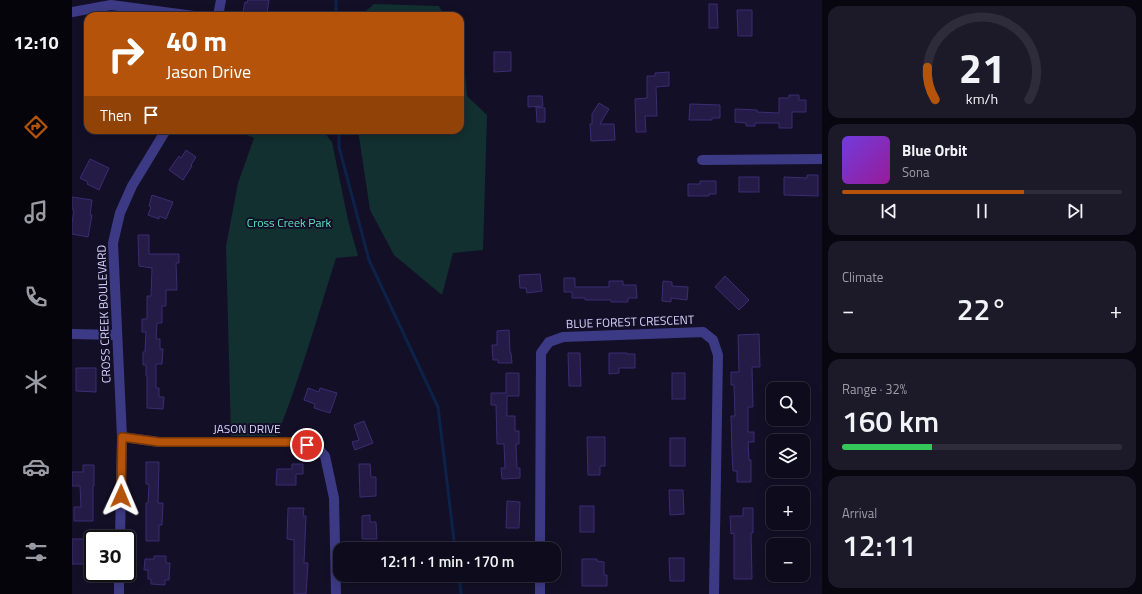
<!DOCTYPE html>
<html lang="en">
<head>
<meta charset="utf-8">
<style>
  :root { --surface:#0e0b1c; --page:#1c1929; --text:#f1f3f6; --muted:#9b9ba3; --line:#2e2b3b; --accent:#b45309 }
  body { margin:0; font-family:"Titillium Web",sans-serif; background:var(--page); color:var(--text); height:100vh; display:flex; flex-direction:column; font-size:15px; white-space:nowrap }
  * { box-sizing:border-box; margin:0 }
  p { font-size:13px; color:var(--muted) }
  .icon { flex:none; width:22px; height:22px; fill:none; stroke:currentColor; stroke-width:2; stroke-linecap:round; stroke-linejoin:round }
  .map { position:relative; flex:1; overflow:hidden }
  .sheet { display:flex; flex-direction:column; gap:6px; padding:6px; background:#08060f; width:320px }
  .sheet>* { flex:none }
  .banner { position:absolute; left:12px; top:12px; width:380px; height:122px; border-radius:12px; box-shadow:0 2px 10px #0003,0 0 0 1px var(--line); background:#b45309; color:#fff; overflow:hidden }
  .tools { position:absolute; left:694px; top:382px; display:grid; gap:8px }
  .tools a { display:grid; place-items:center; width:44px; height:44px; border-radius:8px; background:var(--surface); box-shadow:0 2px 10px #0003,0 0 0 1px var(--line); font-size:20px }
  .speed { position:absolute; left:12px; top:530px; display:flex; gap:8px; font-size:20px; font-weight:700; text-align:center }
  .speed>* { display:grid; place-content:center; width:52px; height:52px; border-radius:50%; background:var(--surface); box-shadow:0 2px 10px #0003,0 0 0 1px var(--line); line-height:1 }
  .speed .limit { border:2px solid #111; border-radius:6px; background:#fff; color:#111 }
  .pin { position:absolute; display:grid; place-items:center; width:34px; height:34px; color:#fff; margin:-17px; border:2px solid #fff; border-radius:50%; box-shadow:0 1px 4px #0007 }
  .me { position:absolute; width:44px; margin:-22px; rotate:1deg; stroke-linejoin:round; filter:drop-shadow(0 0 3px #0008) }
  .turn { display:flex; align-items:center; gap:14px; height:84px; padding:0 16px; font-size:18px }
  .turn .icon { width:52px; height:52px; stroke-width:2.5 }
  .turn b { display:block; font-size:28px; line-height:34px }
  .then { display:flex; align-items:center; height:38px; padding:0 16px; background:#0003; gap:8px; font-size:15px }
  .big { font-size:30px; font-weight:600; line-height:1.1 }
  .sheet .card { flex:1; display:flex; flex-direction:column; justify-content:center; gap:6px; min-width:0; padding:0 14px; border-radius:12px; background:var(--page) }
  .sheet .dial { align-items:center; gap:0 }
  .dial svg { height:104px; overflow:visible; fill:none; stroke:var(--line); stroke-width:7; stroke-linecap:round; text-anchor:middle }
  .dial text { fill:var(--text); stroke:none }
  .song { display:flex; align-items:center; gap:12px }
  .cover { width:48px; height:48px; border-radius:6px; background:linear-gradient(135deg,hsl(260 70% 55%),hsl(300 70% 35%)) }
  .played { height:4px; border-radius:2px; background:linear-gradient(90deg,var(--accent) 65%,var(--line) 65%) }
  .keys { display:flex; justify-content:space-around; direction:ltr }
  .heat { display:flex; justify-content:space-between; align-items:center; font-size:22px; direction:ltr }
  .charge { height:6px; border-radius:3px; background:linear-gradient(90deg,#34c759 32%,var(--line) 0) }
  .trip { position:absolute; left:261px; top:542px; width:228px; height:40px; border-radius:12px; background:var(--surface); box-shadow:0 2px 10px #0003,0 0 0 1px var(--line); font-weight:600; line-height:40px; text-align:center }
  main { display:flex; flex:1; min-height:0 }
  .tabs { display:flex; flex-direction:column; width:72px; justify-content:space-around; align-items:center; background:#06040b; color:var(--muted) }
  .tabs .icon { width:28px; height:28px }
  .tabs .current { color:var(--accent) }
  .tabs b { font-size:18px; color:var(--text) }
  .map>svg:first-child { display:block }
  .green { fill:#12302f }
  .lines { fill:none; stroke-linecap:round; stroke-linejoin:round }
  .stream { stroke:#0c2248; stroke-width:3 }
  .building { fill:#241b47; stroke:#3b2d73 }
  .minor { stroke:#3d3a85; stroke-width:10 }
  .route-casing { stroke:#753606; stroke-width:10 }
  .route { stroke:#b45309; stroke-width:7 }
  .labels { text-anchor:middle; stroke-width:4; stroke-linejoin:round; paint-order:stroke }
  .park-label { font-size:12px; fill:#5fe0c0; stroke:#130f26 }
  .street-label { font-size:12px; fill:#d9d4ff; stroke:#130f26 }
</style>
</head>
<body>
<main>
<nav class="tabs">
<b>12:10</b>
<svg class="icon current" aria-label="directions" viewBox="0 0 24 24"><path d="M12 3l9 9-9 9-9-9zM9 14v-3h6M13 9l2 2-2 2"/></svg>
<svg class="icon" aria-label="music" viewBox="0 0 24 24"><path d="M9 18V5l10-2v13"/><circle cx="6" cy="18" r="3"/><circle cx="16" cy="16" r="3"/></svg>
<svg class="icon" aria-label="phone" viewBox="0 0 24 24"><path d="M5 4h4l2 5-3 2q2 4 5 5l2-3 5 2v4C11 20 4 13 5 4z"/></svg>
<svg class="icon" aria-label="climate" viewBox="0 0 24 24"><path d="M12 3v18M4 7l16 10M4 17L20 7"/></svg>
<svg class="icon" aria-label="car" viewBox="0 0 24 24"><path d="M5 17H2v-5l4-1 3-4h7l3 4 3 1v5h-3M9 17h6M6 11h13"/><circle cx="7" cy="17" r="2"/><circle cx="17" cy="17" r="2"/></svg>
<svg class="icon" aria-label="filters" viewBox="0 0 24 24"><path d="M4 7h16M4 17h16"/><circle cx="9" cy="7" r="2"/><circle cx="15" cy="17" r="2"/></svg>
</nav>
<div class="map">
<svg width="750" height="594" viewBox="0 0 750 594">
  <rect width="100%" height="100%" fill="#130f26"/>
  <g class="green">
    <polygon points="302,4 367,6 372,16 288,16"/>
    <polygon points="388,37 390,37 395,96 415,115 411,250 381,253 370,295 322,255 298,210 286,130 388,130"/>
    <path d="M 164,130 L 251,131 L 260,142 L 276,220 L 286,256 L 264,258 C 245,318 228,378 205,436 L 159,436 L 154,246 L 166,183 L 182,138 Z"/>
  </g>
  <g class="lines">
    <g class="stream">
      <polyline points="264,0 264,16"/>
      <polyline points="267,130 267,147 297,260 366,407 383,549"/>
      <polyline points="387,575 389,594"/>
    </g>
  </g>
  <g class="building">
    <polygon points="176,0 197,0 195,14 185,13 185,15 171,12 173,2 175,3"/>
    <polygon points="637,4 645,4 646,28 637,28"/>
    <polygon points="665,10 680,10 680,36 666,36"/>
    <polygon points="422,52 439,52 439,71 422,72"/>
    <polygon points="597,72 597,86 584,87 585,116 573,116 574,132 564,132 563,99 575,98 575,76 583,76 583,73"/>
    <polygon points="717,95 727,95 727,100 734,100 734,112 720,112 720,128 707,128 707,123 683,123 683,126 674,126 674,123 663,122 663,109 685,110 685,112 707,113 707,98 717,98"/>
    <polygon points="456,96 470,96 471,106 456,107"/>
    <polygon points="527,103 537,109 528,124 542,124 543,140 519,141 518,124 520,124 520,114"/>
    <polygon points="618,104 648,105 648,118 640,118 640,120 617,120"/>
    <polygon points="464,107 473,108 473,122 465,122"/>
    <polygon points="114,150 124,157 119,165 120,166 111,180 97,170 107,156 109,158"/>
    <polygon points="18,159 37,168 27,190 15,184 16,182 8,178"/>
    <polygon points="735,175 746,175 746,196 712,195 712,177 735,178"/>
    <rect x="667" y="177" width="20" height="15"/>
    <polygon points="628,181 644,181 644,194 637,194 637,196 616,196 616,184 628,184"/>
    <polygon points="80,195 101,202 94,219 87,216 87,219 76,215 79,207 77,206"/>
    <polygon points="0,197 20,200 18,215 20,215 16,237 0,234 0,223 2,210 0,209"/>
    <polygon points="66,235 77,235 77,254 107,254 107,263 104,263 105,290 94,290 94,306 90,306 90,323 85,323 84,339 88,339 88,349 91,349 90,364 84,364 84,388 87,388 87,397 92,397 91,409 75,408 75,376 74,376 74,365 71,365 71,352 73,352 74,332 70,332 70,319 75,319 75,296 79,296 80,268 67,266"/>
    <polygon points="468,274 470,291 455,293 454,288 448,288 447,275"/>
    <polygon points="653,276 677,300 667,310 643,287"/>
    <polygon points="492,278 503,278 503,287 537,287 537,281 551,281 551,285 564,285 565,298 556,298 556,302 539,302 539,300 513,300 513,298 500,298 500,292 492,292"/>
    <polygon points="591,281 600,282 600,286 616,287 615,300 599,298 599,302 590,301"/>
    <polygon points="437,330 438,353 439,353 440,363 426,363 426,360 421,360 420,345 425,345 425,331"/>
    <polygon points="687,334 688,367 680,367 681,407 676,407 676,432 682,432 682,442 676,442 677,460 679,460 679,482 665,482 665,471 661,471 660,452 659,416 663,416 662,385 659,385 659,372 667,372 666,335"/>
    <polygon points="496,353 508,353 509,386 497,386"/>
    <polygon points="537,353 555,353 555,354 563,354 563,368 547,368 547,373 537,374"/>
    <polygon points="4,368 24,368 24,392 4,391"/>
    <polygon points="434,373 447,373 447,396 435,396 435,416 443,416 443,431 447,431 447,444 444,444 445,468 448,468 448,478 430,479 429,468 433,468 432,444 425,444 424,405 419,405 419,393 434,393"/>
    <rect x="600" y="373" width="13" height="26"/>
    <polygon points="236,388 247,392 248,388 265,393 258,413 242,408 243,404 232,400"/>
    <polygon points="292,421 301,443 283,450 280,442 287,440 282,425"/>
    <polygon points="515,437 533,437 533,466 528,466 528,475 516,475"/>
    <rect x="598" y="438" width="15" height="28"/>
    <polygon points="74,462 87,462 86,503 91,503 90,525 87,525 87,541 74,541 74,503 76,503 77,484 74,484"/>
    <polygon points="220,464 231,464 231,474 224,474 224,485 204,485 205,469 220,469"/>
    <polygon points="287,464 298,464 299,477 304,477 304,496 288,497"/>
    <polygon points="11,465 22,465 22,486 21,486 21,521 2,521 2,507 9,507 8,486 0,486 0,472 11,472"/>
    <polygon points="597,490 611,490 612,514 598,515"/>
    <polygon points="435,501 448,502 447,528 434,528"/>
    <rect x="508" y="506" width="14" height="26"/>
    <polygon points="216,508 232,508 231,516 234,516 232,563 236,563 234,594 222,594 222,540 215,539"/>
    <polygon points="671,508 681,508 681,533 679,533 680,579 662,579 662,533 659,534 658,516 671,516"/>
    <polygon points="298,515 298,522 304,522 305,539 290,539 290,516"/>
    <polygon points="0,539 18,539 17,564 0,564"/>
    <polygon points="82,556 94,556 94,563 98,563 97,580 93,580 93,585 79,584 79,579 76,579 76,570 72,570 73,559 82,559"/>
    <polygon points="597,558 612,558 612,581 598,581"/>
    <polygon points="510,559 525,559 525,561 532,562 532,575 535,575 535,586 510,586"/>
    <polygon points="290,575 305,575 306,582 291,582"/>
  </g>
  <g class="lines">
    <g class="minor">
      <polyline points="0,12 39,5 122,16"/>
      <polyline points="146,16 149,0"/>
      <polyline points="630,160 750,159"/>
      <polyline points="0,334 45,335"/>
      <polyline points="50,437 87,442 224,442 245,448 253,456 262,498 264,594"/>
      <polyline points="48,539 50,437 41,243 48,213 60,186 94,130"/>
      <polyline points="468,549 469,353 477,342 491,337 631,332 641,340 646,355 642,594"/>
      <polyline points="47,594 47,573"/>
      <polyline points="468,594 468,575"/>
    </g>
  </g>
  <g class="lines">
    <g class="route-casing">
      <polyline id="route" points="49,496 50,437 87,442 224,442 235,445"/>
    </g>
    <use href="#route" class="route"/>
  </g>
  <g class="labels">
    <g class="park-label">
      <text x="217" y="227">Cross Creek Park</text>
    </g>
    <g class="street-label">
      <text transform="translate(32 314) rotate(-92)" y="4">CROSS CREEK BOULEVARD</text>
      <text transform="translate(558 322) rotate(-2)" y="4">BLUE FOREST CRESCENT</text>
      <text x="175" y="433">JASON DRIVE</text>
    </g>
  </g>
</svg>
<div class="tools">
<a><svg class="icon" aria-label="search" viewBox="0 0 24 24"><circle cx="10" cy="10" r="6"/><path d="M15 15l6 6"/></svg></a>
<a><svg class="icon" aria-label="layers" viewBox="0 0 24 24"><path d="M12 4l9 5-9 5-9-5zM3 14l9 5 9-5"/></svg></a>
<a>+</a>
<a>−</a>
</div>
<div class="speed"><div class="limit">30</div></div>
<div class="pin" style="left:235px;top:445px;background:#d93025"><svg class="icon" aria-label="arrive" viewBox="0 0 24 24"><path d="M6 21V4h12l-3 4 3 4H6"/></svg></div>
<svg class="me" style="left:49px;top:496px" viewBox="-20 -20 40 40"><path d="M0-17L14 15 0 8-14 15z" fill="#b45309" stroke="#fff" stroke-width="4"/></svg>
<div class="trip">12:11 · 1 min · 170 m</div>
<div class="banner">
<div class="turn"><svg class="icon" aria-label="right" viewBox="0 0 24 24"><path d="M7 20v-9h11M14 6l5 5-5 5"/></svg><div><b>40 m</b>Jason Drive</div></div>
<div class="then">Then<svg class="icon" aria-label="arrive" viewBox="0 0 24 24"><path d="M6 21V4h12l-3 4 3 4H6"/></svg></div>
</div>
</div>
<section class="sheet">
<div class="card dial"><svg viewBox="0 0 100 80">
<path d="M14 69A42 42 0 1 1 86 69"/>
<path d="M14 69A42 42 0 0 1 8 44" stroke="#b45309"/>
<text x="50" y="56" font-size="32" font-weight="700">21</text>
<text x="50" y="72" font-size="11">km/h</text>
</svg></div>
<div class="card">
<div class="song"><i class="cover"></i><div><b>Blue Orbit</b><p>Sona</p></div></div>
<div class="played"></div>
<div class="keys"><svg class="icon" aria-label="previous" viewBox="0 0 24 24"><path d="M18 5L8 12l10 7zM5 5v14"/></svg><svg class="icon" aria-label="pause" viewBox="0 0 24 24"><path d="M8 5v14M16 5v14"/></svg><svg class="icon" aria-label="next" viewBox="0 0 24 24"><path d="M6 5l10 7-10 7zM19 5v14"/></svg></div>
</div>
<div class="card"><p>Climate</p>
<div class="heat"><a>−</a><b class="big">22°</b><a>+</a></div>
</div>
<div class="card"><p>Range · 32%</p><b class="big">160 km</b><div class="charge"></div></div>
<div class="card"><p>Arrival</p><b class="big">12:11</b></div>
</section>
</main>
</body>
</html>
